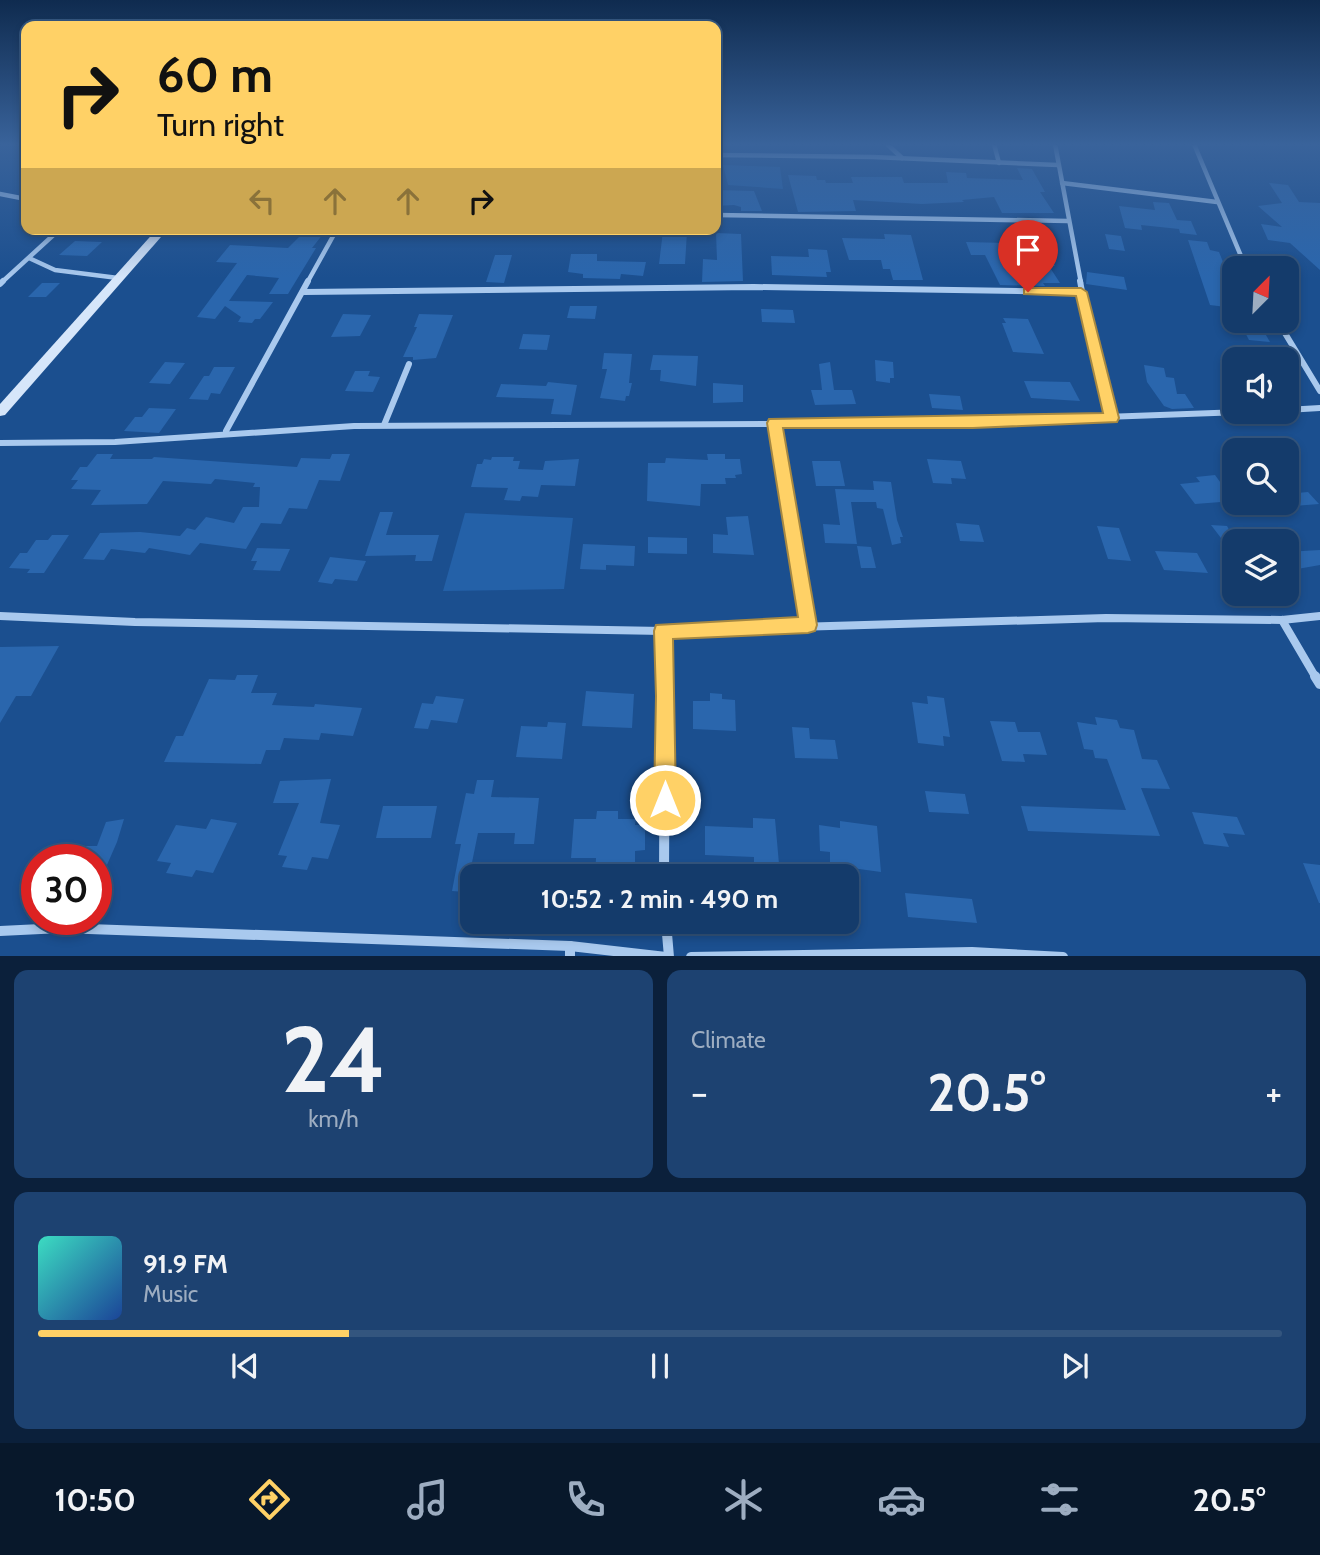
<!DOCTYPE html>
<html lang="en">
<head>
<meta charset="utf-8">
<style>
  :root { --surface:#143b6b; --page:#1d4271; --text:#f1f3f6; --muted:#9dadc1; --line:#33557e; --accent:#ffd166 }
  body { margin:0; font-family:Cabin,sans-serif; background:var(--page); color:var(--text); height:100vh; display:flex; flex-direction:column; font-size:26px; white-space:nowrap }
  * { box-sizing:border-box; margin:0 }
  p { font-size:23px; color:var(--muted) }
  .icon { flex:none; width:38px; height:38px; fill:none; stroke:currentColor; stroke-width:2; stroke-linecap:round; stroke-linejoin:round }
  .map { position:relative; height:956px; overflow:hidden }
  .panel { display:flex; flex-direction:column; gap:14px; padding:14px; background:#0b203b; flex:1 }
  .panel>* { flex:none }
  .hud { position:absolute; left:21px; top:21px; width:700px; height:214px; border-radius:14px; box-shadow:0 4px 10px #0003,0 0 0 2px var(--line); background:#ffd166; color:#111; overflow:hidden }
  .needle { width:46px; rotate:24deg }
  .fabs { position:absolute; left:1222px; top:256px; display:grid; gap:14px }
  .fabs a { display:grid; place-items:center; width:77px; height:77px; border-radius:14px; background:var(--surface); box-shadow:0 4px 10px #0003,0 0 0 2px var(--line); font-size:35px }
  .speed { position:absolute; left:21px; top:844px; display:flex; gap:14px; font-size:35px; font-weight:700; text-align:center }
  .speed>* { display:grid; place-content:center; width:91px; height:91px; border-radius:50%; background:var(--surface); box-shadow:0 4px 10px #0003,0 0 0 2px var(--line); line-height:1 }
  .speed .limit { border:10px solid #d22; background:#fff; color:#111 }
  .pin { position:absolute; display:grid; place-items:center; width:60px; height:60px; color:#fff; margin:-72px -30px; border-radius:50% 50% 50% 0; rotate:-45deg; box-shadow:0 0 7px #0007 }
  .pin .icon { rotate:45deg }
  .me { position:absolute; width:77px; margin:-38px; rotate:0deg; stroke-linejoin:round; filter:drop-shadow(0 0 5px #0008) }
  .turn { display:flex; align-items:center; gap:24px; height:147px; padding:0 21px; font-size:32px }
  .turn .icon { width:91px; height:91px; stroke-width:2.5 }
  .turn b { display:block; font-size:49px; line-height:60px }
  .lanes { display:flex; align-items:center; height:66px; padding:0 21px; background:#0003; justify-content:center; gap:35px; direction:ltr }
  .lanes .off { opacity:.35 }
  .big { font-size:52px; font-weight:700; line-height:1.1 }
  .panel .card { flex:1; display:flex; flex-direction:column; justify-content:center; gap:10px; min-width:0; padding:0 24px; border-radius:14px; background:var(--page) }
  .panel .dial { align-items:center; gap:0 }
  .dial b { font-size:91px; line-height:1 }
  .song { display:flex; align-items:center; gap:21px }
  .cover { width:84px; height:84px; border-radius:10px; background:linear-gradient(135deg,hsl(170 70% 55%),hsl(220 70% 35%)) }
  .played { height:7px; border-radius:4px; background:linear-gradient(90deg,var(--accent) 25%,var(--line) 25%) }
  .keys { display:flex; justify-content:space-around; direction:ltr }
  .heat { display:flex; justify-content:space-between; align-items:center; font-size:38px; direction:ltr }
  .panel .tiles { flex:1; display:grid; gap:14px; grid-template-columns:1fr 1fr }
  .card:last-child { grid-column:span 2 }
  .trip { position:absolute; left:460px; top:864px; width:399px; height:70px; border-radius:14px; background:var(--surface); box-shadow:0 4px 10px #0003,0 0 0 2px var(--line); font-weight:700; line-height:70px; text-align:center }
  .dock { display:flex; height:112px; justify-content:space-around; align-items:center; background:#08182b; color:var(--muted) }
  .dock .icon { width:49px; height:49px }
  .dock .selected { color:var(--accent) }
  .dock b { font-size:32px; color:var(--text) }
  .map>svg:first-child { display:block }
  .green { fill:#2461a8 }
  .building { fill:#2a66ad }
  .lines { fill:none; stroke-linecap:round; stroke-linejoin:round }
  .minor-far3 { stroke:#a9c9ee; stroke-width:4.5 }
  .minor-far2 { stroke:#a9c9ee; stroke-width:6 }
  .minor-far1 { stroke:#a9c9ee; stroke-width:8 }
  .minor { stroke:#a9c9ee; stroke-width:10 }
  .secondary { fill:#d6e6fa; fill-rule:evenodd }
  .route { fill:#ffd166; stroke:#a68842; stroke-width:2 }
</style>
</head>
<body>
<div class="map">
<svg width="1320" height="957" viewBox="0 0 1320 957">
  <rect width="100%" height="100%" fill="#1b4f8f"/>
  <g class="green">
    <polygon points="723,165 780,167 783,189 728,185"/>
    <polygon points="465,513 573,518 564,589 443,591"/>
  </g>
  <g class="building">
    <polygon points="1017,168 1032,169 1045,192 1040,192 1054,213 1002,213 994,197 962,200 964,202 922,204 853,200 856,211 798,212 788,175 816,176 817,180 825,180 826,183 853,183 851,177 902,177 904,183 948,183 946,172 966,173 967,178 1023,180"/>
    <polygon points="1269,183 1288,185 1299,202 1320,203 1320,270 1290,243 1268,240 1261,224 1282,227 1258,206 1282,203"/>
    <polygon points="716,190 754,191 762,211 741,211 741,207 734,205 716,206"/>
    <polygon points="1153,202 1169,203 1177,220 1191,221 1197,235 1180,233 1179,229 1141,225 1142,230 1125,228 1119,206 1155,210"/>
    <polygon points="307,229 327,229 312,248 316,248 288,294 269,294 279,278 247,275 229,301 273,302 260,319 255,319 252,323 238,322 241,317 225,306 215,319 197,317 237,263 216,262 230,245 288,248"/>
    <polygon points="663,231 687,232 685,264 659,264"/>
    <polygon points="716,233 741,234 743,281 702,282 703,259 717,260"/>
    <polygon points="884,234 911,235 923,280 893,280 890,269 883,269 881,260 849,260 842,238 885,239"/>
    <polygon points="1105,234 1121,236 1125,251 1109,249"/>
    <polygon points="1011,238 1028,239 1031,246 1045,248 1055,266 1049,266 1060,283 1043,283 1045,286 1000,285 985,255 971,255 966,242 1006,243 1005,241 1012,241"/>
    <polygon points="1188,240 1207,242 1210,250 1219,252 1234,289 1234,308 1210,305"/>
    <polygon points="75,241 102,242 87,256 59,255"/>
    <polygon points="808,249 827,250 831,272 826,272 827,277 772,275 771,256 809,257"/>
    <polygon points="571,254 597,254 597,261 646,262 643,276 621,274 620,279 583,278 583,274 568,272"/>
    <polygon points="495,255 512,255 504,283 486,282"/>
    <polygon points="1087,272 1124,277 1127,290 1086,284"/>
    <polygon points="42,283 60,283 46,297 28,297"/>
    <polygon points="570,306 597,306 595,319 567,318"/>
    <polygon points="761,309 793,310 795,323 762,322"/>
    <polygon points="343,314 371,315 360,336 331,337"/>
    <polygon points="419,314 453,315 436,358 413,360 413,357 403,357 417,327 414,327"/>
    <polygon points="1003,318 1028,319 1044,354 1013,352 1002,323 1006,323"/>
    <polygon points="1239,321 1259,323 1270,342 1249,340"/>
    <polygon points="523,334 550,335 547,350 519,349"/>
    <polygon points="604,353 632,354 629,383 632,383 629,396 626,396 625,401 600,398 607,369 602,369"/>
    <polygon points="653,355 698,356 696,386 660,381 661,370 650,370"/>
    <polygon points="875,360 893,362 894,378 890,378 890,383 876,381"/>
    <polygon points="165,362 185,363 170,384 149,383"/>
    <polygon points="830,362 834,390 852,390 856,404 815,405 811,390 822,390 819,364"/>
    <polygon points="1144,365 1164,368 1166,377 1174,378 1177,394 1185,394 1194,408 1172,409 1164,406 1147,382"/>
    <polygon points="214,367 235,367 220,394 211,393 208,400 189,399 204,376 209,376"/>
    <polygon points="355,371 370,371 368,376 380,377 373,392 345,391"/>
    <polygon points="1024,381 1070,382 1080,401 1031,398"/>
    <polygon points="548,382 577,385 571,415 551,414 554,399 496,397 501,384 546,386"/>
    <polygon points="713,383 743,385 743,402 713,403"/>
    <polygon points="929,394 960,396 963,410 932,408"/>
    <polygon points="149,408 176,409 159,433 124,431 135,417 142,417"/>
    <polygon points="97,454 113,454 110,459 152,459 154,457 297,467 301,458 330,459 332,454 350,454 340,481 319,480 307,509 289,508 281,524 261,523 246,549 200,543 190,555 149,548 145,553 111,549 104,560 83,559 100,533 140,532 180,536 187,528 195,530 206,517 234,523 243,507 259,507 260,487 253,487 255,483 215,479 211,484 163,481 147,504 91,505 101,490 71,489 78,480 71,480 80,467 87,467"/>
    <polygon points="707,454 725,454 725,459 740,459 742,474 735,475 736,478 725,478 726,484 701,484 700,506 647,501 648,463 665,463 666,458 708,460"/>
    <polygon points="492,457 514,457 513,461 520,461 518,469 543,470 545,461 579,459 575,486 541,485 538,497 522,496 520,501 504,500 508,488 471,487 477,464 482,464 484,459 491,460"/>
    <polygon points="927,459 961,461 966,479 951,478 952,484 933,483"/>
    <polygon points="812,461 840,461 845,486 816,486"/>
    <polygon points="1215,475 1234,501 1195,504 1180,484 1200,482 1196,477"/>
    <polygon points="873,481 891,482 897,520 903,537 900,537 901,543 892,545 883,509 877,508 876,502 851,502 857,544 825,543 823,524 840,525 835,489 874,490"/>
    <polygon points="1308,492 1319,504 1294,506 1286,497 1286,494"/>
    <polygon points="380,512 393,512 386,535 439,535 432,561 415,561 416,555 365,556"/>
    <polygon points="748,516 754,555 713,553 713,534 728,535 726,517"/>
    <polygon points="956,523 979,525 984,542 960,541"/>
    <polygon points="1211,525 1227,526 1235,541 1234,555"/>
    <polygon points="1097,526 1119,528 1131,561 1108,559"/>
    <polygon points="52,535 69,535 44,573 27,573 30,569 9,568 20,553 27,553 36,540 48,540"/>
    <polygon points="648,537 687,538 687,554 648,553"/>
    <polygon points="583,544 635,546 634,566 606,565 606,570 580,569"/>
    <polygon points="857,546 871,547 876,568 861,568"/>
    <polygon points="257,548 290,549 280,571 253,570 257,561 251,561"/>
    <polygon points="1320,550 1320,565 1286,571 1286,552"/>
    <polygon points="1155,551 1197,553 1208,573 1164,570"/>
    <polygon points="330,557 366,561 357,581 335,579 332,584 318,582"/>
    <polygon points="59,646 31,696 16,696 0,723 0,647"/>
    <polygon points="237,675 258,675 251,693 277,693 272,705 314,707 315,704 362,708 353,736 321,733 319,740 284,738 280,750 266,750 261,764 164,762 176,736 183,736 209,679 235,680"/>
    <polygon points="586,691 634,694 632,728 582,726"/>
    <polygon points="710,693 722,694 722,699 735,700 736,731 693,729 693,701 710,701"/>
    <polygon points="436,696 464,699 457,723 431,720 428,729 414,728 422,703 433,704"/>
    <polygon points="927,696 944,698 950,737 943,736 944,746 918,743 912,702 928,704"/>
    <polygon points="1095,717 1117,720 1120,728 1134,730 1142,759 1157,760 1170,789 1141,788 1160,836 1028,831 1021,806 1126,810 1107,759 1095,758 1093,750 1084,749 1077,722 1097,725"/>
    <polygon points="990,721 1015,722 1018,732 1040,732 1047,755 1023,754 1025,762 1002,761"/>
    <polygon points="548,722 566,723 562,759 516,757 521,726 547,727"/>
    <polygon points="792,727 809,728 810,739 835,740 838,759 795,758"/>
    <polygon points="331,779 320,823 340,825 328,859 312,857 307,870 282,867 287,856 278,855 299,803 273,803 280,781"/>
    <polygon points="477,780 494,780 491,797 539,798 534,844 514,844 515,833 478,833 466,892 452,891 461,844 455,844 466,793 474,794"/>
    <polygon points="925,791 965,794 969,814 929,812"/>
    <polygon points="383,806 437,806 431,838 376,838"/>
    <polygon points="597,811 618,811 618,819 636,819 635,825 645,825 645,850 635,851 635,862 623,862 623,877 595,877 596,858 571,858 574,819 596,819"/>
    <polygon points="1192,812 1237,817 1245,835 1223,833 1229,847 1204,844"/>
    <polygon points="753,818 775,819 779,864 771,864 771,873 754,873 754,857 705,855 705,826 753,828"/>
    <polygon points="124,819 117,842 96,890 96,859 80,859 86,846 97,846 106,822"/>
    <polygon points="211,819 237,823 213,873 196,870 192,877 166,873 171,863 157,861 176,825 206,829"/>
    <polygon points="840,821 877,826 881,872 830,865 830,852 820,851 819,825 840,828"/>
    <polygon points="1303,863 1320,865 1320,903 1319,903"/>
    <polygon points="905,893 972,899 977,923 908,917"/>
  </g>
  <g class="lines">
    <g class="minor-far3">
      <polyline points="887,144 902,158"/>
      <polyline points="994,144 999,163"/>
      <polyline points="1055,144 1081,283"/>
      <polyline points="1194,144 1246,268"/>
      <polyline points="716,155 873,157 1058,165"/>
      <polyline points="1062,183 1217,202"/>
      <polyline points="0,194 26,199"/>
      <polyline points="716,215 1068,221"/>
      <polyline points="29,258 55,270 118,278"/>
      <polyline points="1,283 60,229"/>
      <polyline points="307,283 337,229"/>
    </g>
    <g class="minor-far2">
      <polyline points="1080,281 1093,349 1112,418"/>
      <polyline points="0,284 3,281"/>
      <polyline points="304,292 754,287 1081,292"/>
      <polyline points="1277,320 1320,391"/>
      <polyline points="1286,410 1320,408"/>
      <polyline points="775,423 781,457"/>
      <polyline points="384,425 409,364"/>
      <polyline points="226,431 308,281"/>
      <polyline points="0,443 115,442 354,426 939,423 1269,411"/>
    </g>
    <g class="minor-far1">
      <polyline points="780,455 808,625"/>
      <polyline points="0,616 135,622 663,631 1106,618 1282,620 1320,616"/>
      <polyline points="1282,620 1316,678"/>
      <polyline points="663,631 665,678"/>
    </g>
    <g class="minor">
      <polyline points="1315,676 1320,684"/>
      <polyline points="664,877 665,676"/>
      <polyline points="666,922 669,957"/>
      <polyline points="0,931 61,928 570,946 666,957"/>
      <polyline points="570,946 570,957"/>
      <polyline points="691,957 972,952 1063,957"/>
    </g>
    <polygon class="secondary" points="157,229 168,229 5,415 0,416 0,404"/>
  </g>
  <linearGradient id="sky" x2="0" y2="1"><stop stop-color="#0f2b4f"/><stop offset="0.52" stop-color="#39639b"/><stop offset="1" stop-color="#39639b" stop-opacity="0"/></linearGradient>
  <rect width="1320" height="278" fill="url(#sky)"/>
  <polygon class="route" points="1028,288 1081,288 1087,292 1119,418 1117,422 973,428 783,428 817,625 815,631 808,633 673,639 676,800 673,807 665,811 657,807 654,800 656,696 654,631 656,625 798,617 767,423 769,419 1103,413 1076,296 1024,294 1024,289"/>
</svg>
<div class="fabs">
<a><svg class="needle" viewBox="-14 -14 28 28"><path d="M0-13l5 13h-10z" fill="#e53935"/><path d="M0 13l5-13h-10z" fill="#9dadc1"/></svg></a>
<a><svg class="icon" aria-label="sound" viewBox="0 0 24 24"><path d="M4 9h4l5-4v14l-5-4H4zM17 9q2 3 0 6"/></svg></a>
<a><svg class="icon" aria-label="search" viewBox="0 0 24 24"><circle cx="10" cy="10" r="6"/><path d="M15 15l6 6"/></svg></a>
<a><svg class="icon" aria-label="layers" viewBox="0 0 24 24"><path d="M12 4l9 5-9 5-9-5zM3 14l9 5 9-5"/></svg></a>
</div>
<div class="speed"><div class="limit">30</div></div>
<div class="pin" style="left:1028px;top:292px;background:#d93025"><svg class="icon" aria-label="arrive" viewBox="0 0 24 24"><path d="M6 21V4h12l-3 4 3 4H6"/></svg></div>
<svg class="me" style="left:665px;top:800px" viewBox="-20 -20 40 40"><circle r="17" fill="#ffd166" stroke="#fff" stroke-width="3"/><path d="M0-11L8 9 0 5-8 9z" fill="#fff"/></svg>
<div class="trip">10:52 · 2 min · 490 m</div>
<div class="hud">
<div class="turn"><svg class="icon" aria-label="right" viewBox="0 0 24 24"><path d="M7 20v-9h11M14 6l5 5-5 5"/></svg><div><b>60 m</b>Turn right</div></div>
<div class="lanes"><svg class="icon off" aria-label="left" viewBox="0 0 24 24"><path d="M17 20v-9H6M10 6l-5 5 5 5"/></svg><svg class="icon off" aria-label="ahead" viewBox="0 0 24 24"><path d="M12 20V5M6 11l6-6 6 6"/></svg><svg class="icon off" aria-label="ahead" viewBox="0 0 24 24"><path d="M12 20V5M6 11l6-6 6 6"/></svg><svg class="icon" aria-label="right" viewBox="0 0 24 24"><path d="M7 20v-9h11M14 6l5 5-5 5"/></svg></div>
</div>
</div>
<section class="panel">
<div class="tiles">
<div class="card dial"><b>24</b><p>km/h</p></div>
<div class="card"><p>Climate</p>
<div class="heat"><a>−</a><b class="big">20.5°</b><a>+</a></div>
</div>
<div class="card">
<div class="song"><i class="cover"></i><div><b>91.9 FM</b><p>Music</p></div></div>
<div class="played"></div>
<div class="keys"><svg class="icon" aria-label="previous" viewBox="0 0 24 24"><path d="M18 5L8 12l10 7zM5 5v14"/></svg><svg class="icon" aria-label="pause" viewBox="0 0 24 24"><path d="M8 5v14M16 5v14"/></svg><svg class="icon" aria-label="next" viewBox="0 0 24 24"><path d="M6 5l10 7-10 7zM19 5v14"/></svg></div>
</div>
</div>
</section>
<nav class="dock">
<b>10:50</b>
<svg class="icon selected" aria-label="directions" viewBox="0 0 24 24"><path d="M12 3l9 9-9 9-9-9zM9 14v-3h6M13 9l2 2-2 2"/></svg>
<svg class="icon" aria-label="music" viewBox="0 0 24 24"><path d="M9 18V5l10-2v13"/><circle cx="6" cy="18" r="3"/><circle cx="16" cy="16" r="3"/></svg>
<svg class="icon" aria-label="phone" viewBox="0 0 24 24"><path d="M5 4h4l2 5-3 2q2 4 5 5l2-3 5 2v4C11 20 4 13 5 4z"/></svg>
<svg class="icon" aria-label="climate" viewBox="0 0 24 24"><path d="M12 3v18M4 7l16 10M4 17L20 7"/></svg>
<svg class="icon" aria-label="car" viewBox="0 0 24 24"><path d="M5 17H2v-5l4-1 3-4h7l3 4 3 1v5h-3M9 17h6M6 11h13"/><circle cx="7" cy="17" r="2"/><circle cx="17" cy="17" r="2"/></svg>
<svg class="icon" aria-label="filters" viewBox="0 0 24 24"><path d="M4 7h16M4 17h16"/><circle cx="9" cy="7" r="2"/><circle cx="15" cy="17" r="2"/></svg>
<b>20.5°</b>
</nav>
</body>
</html>
